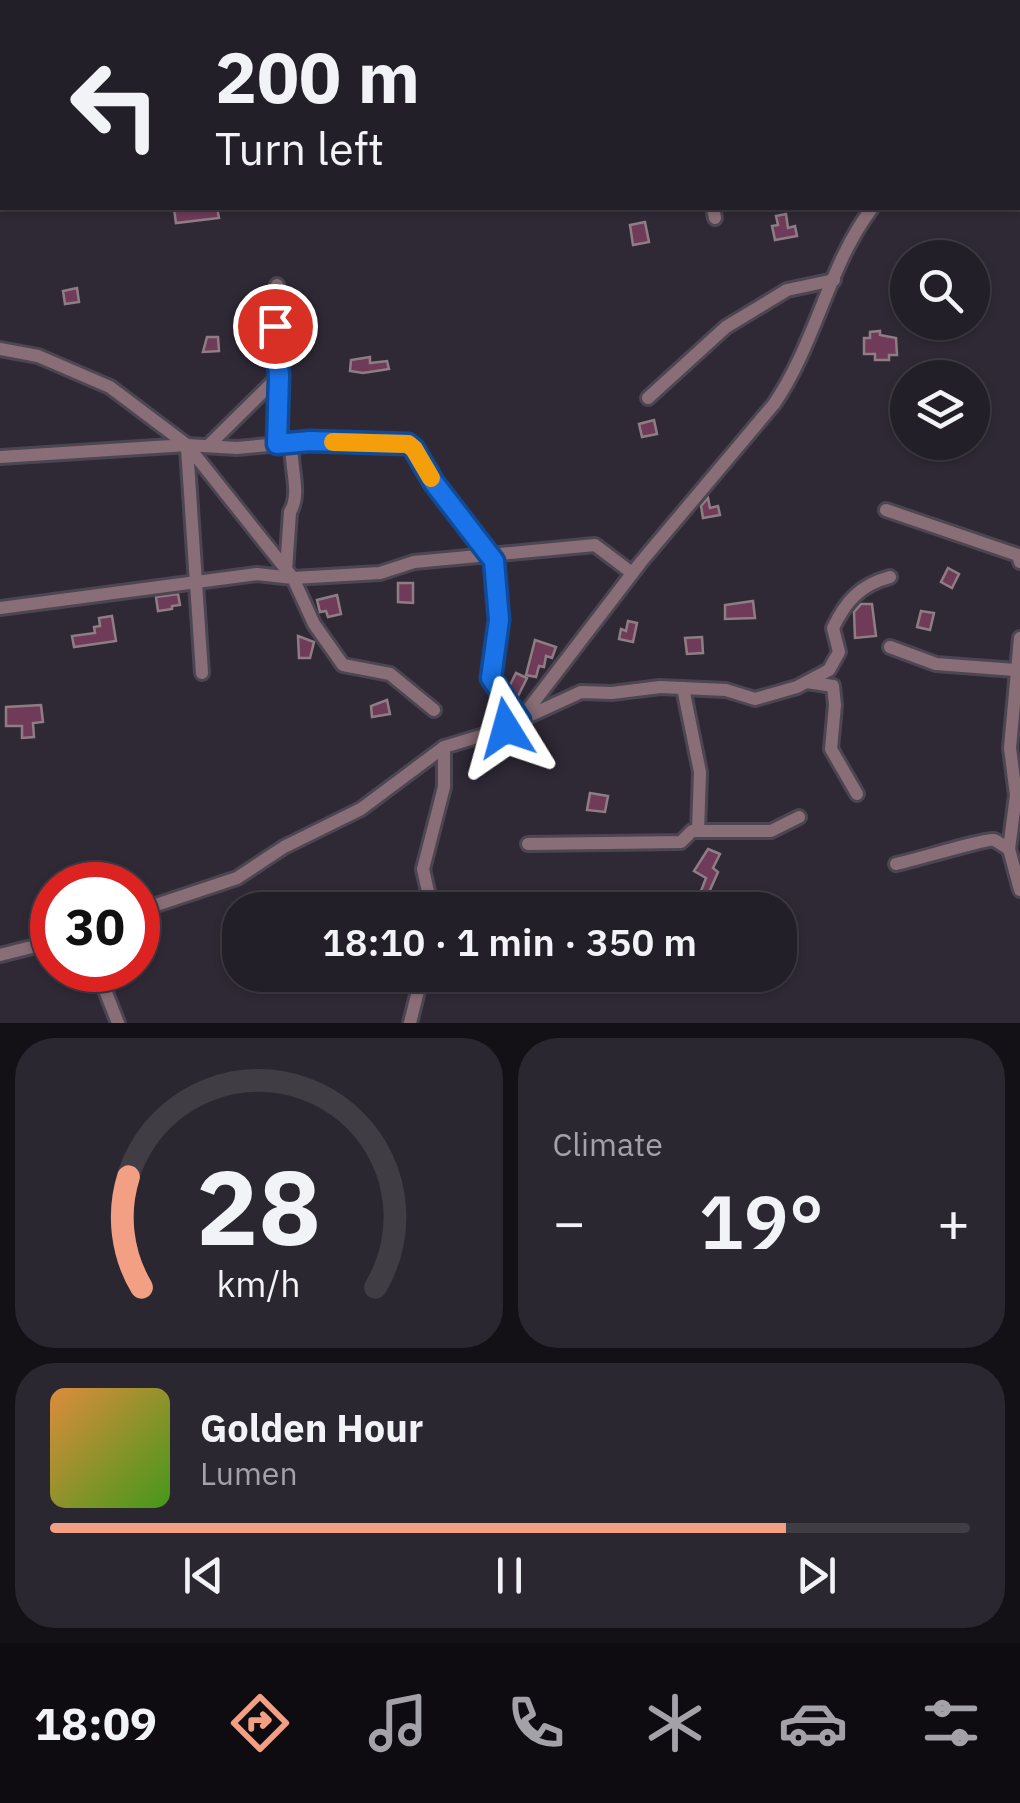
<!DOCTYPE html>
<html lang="en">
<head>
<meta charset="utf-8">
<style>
  :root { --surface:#231f28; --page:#2b2730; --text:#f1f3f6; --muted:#a3a2a8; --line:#403d45; --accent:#f39f84 }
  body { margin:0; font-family:"IBM Plex Sans",sans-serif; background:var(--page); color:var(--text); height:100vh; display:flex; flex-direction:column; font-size:38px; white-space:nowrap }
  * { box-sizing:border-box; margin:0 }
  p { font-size:32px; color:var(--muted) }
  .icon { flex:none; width:55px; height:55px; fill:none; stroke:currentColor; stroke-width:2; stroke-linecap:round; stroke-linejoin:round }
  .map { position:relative; height:1023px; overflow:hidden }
  .panel { display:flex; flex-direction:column; gap:15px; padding:15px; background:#131116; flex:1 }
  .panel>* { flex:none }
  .guide { position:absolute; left:0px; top:0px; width:1020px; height:210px; box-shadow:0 2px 8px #0004,0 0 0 2px var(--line); background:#231f28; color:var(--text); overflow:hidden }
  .tools { position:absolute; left:890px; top:240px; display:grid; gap:20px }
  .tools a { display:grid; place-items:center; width:100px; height:100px; border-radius:50%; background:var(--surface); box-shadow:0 2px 8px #0004,0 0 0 2px var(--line); font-size:50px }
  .speed { position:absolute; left:30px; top:862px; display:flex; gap:20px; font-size:50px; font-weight:700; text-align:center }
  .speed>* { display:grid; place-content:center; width:130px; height:130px; border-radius:50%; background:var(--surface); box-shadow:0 2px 8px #0004,0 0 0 2px var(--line); line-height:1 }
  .speed .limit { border:15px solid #d22; background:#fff; color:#111 }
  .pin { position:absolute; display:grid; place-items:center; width:85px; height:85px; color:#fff; margin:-42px; border:5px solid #fff; border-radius:50%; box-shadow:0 2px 10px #0007 }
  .me { position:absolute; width:110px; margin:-55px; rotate:352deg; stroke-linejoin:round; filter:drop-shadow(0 0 8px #0008) }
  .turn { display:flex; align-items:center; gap:35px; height:210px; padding:0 50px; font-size:45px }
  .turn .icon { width:130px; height:130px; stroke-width:2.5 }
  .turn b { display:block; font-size:70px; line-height:85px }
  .big { font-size:75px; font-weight:600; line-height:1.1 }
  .panel .tile { flex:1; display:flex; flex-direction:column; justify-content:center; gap:15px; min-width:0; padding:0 35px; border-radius:40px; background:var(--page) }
  .panel .dial { align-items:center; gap:0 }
  .dial svg { height:260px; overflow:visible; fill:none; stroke:var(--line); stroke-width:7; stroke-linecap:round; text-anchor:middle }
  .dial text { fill:var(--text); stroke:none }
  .song { display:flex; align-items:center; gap:30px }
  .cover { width:120px; height:120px; border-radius:15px; background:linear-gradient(135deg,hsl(30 70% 55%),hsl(100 70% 35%)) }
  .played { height:10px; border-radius:5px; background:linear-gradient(90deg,var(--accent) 80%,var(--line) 80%) }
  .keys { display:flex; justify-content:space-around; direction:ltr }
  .heat { display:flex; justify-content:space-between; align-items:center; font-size:55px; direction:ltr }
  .panel .tiles { flex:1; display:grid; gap:15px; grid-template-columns:1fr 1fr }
  .tile:last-child { grid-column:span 2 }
  .trip { position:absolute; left:222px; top:892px; width:575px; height:100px; border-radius:40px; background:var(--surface); box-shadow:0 2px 8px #0004,0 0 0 2px var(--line); font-weight:600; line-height:100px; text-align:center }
  .tabs { display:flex; height:160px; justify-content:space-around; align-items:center; background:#0e0c10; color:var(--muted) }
  .tabs .icon { width:70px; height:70px }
  .tabs .current { color:var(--accent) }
  .tabs b { font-size:45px; color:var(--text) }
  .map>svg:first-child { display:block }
  .building { fill:#6f3b58; stroke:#8f7d86; stroke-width:2.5 }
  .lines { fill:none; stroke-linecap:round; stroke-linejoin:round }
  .minor-casing { stroke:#4c4652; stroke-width:18 }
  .minor { stroke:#896e77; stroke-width:12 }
  .route-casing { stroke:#114b97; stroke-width:25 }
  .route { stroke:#1a73e8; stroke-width:18 }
  .slow { stroke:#f59e0b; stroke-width:18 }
</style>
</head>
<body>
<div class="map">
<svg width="1020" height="1023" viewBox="0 0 1020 1023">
  <rect width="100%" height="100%" fill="#2f2936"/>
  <g class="building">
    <polygon points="217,208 219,218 176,223 174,209"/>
    <polygon points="786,214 788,228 795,226 797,236 775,240 772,226 778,225 776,216"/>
    <polygon points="645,222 649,242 633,245 630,225"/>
    <polygon points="77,288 79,302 65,304 63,291"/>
    <polygon points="880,331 880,335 896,338 897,355 889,355 889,360 875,360 875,354 864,354 864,338 870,338 870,332"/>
    <polygon points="207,337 218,337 219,351 203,352"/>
    <polygon points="370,357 370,363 387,361 389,369 363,373 350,371 351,360"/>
    <polygon points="654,420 657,434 642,437 639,424"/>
    <polygon points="708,498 710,508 718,506 720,515 703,518 701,506"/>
    <polygon points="948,568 959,574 952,588 941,582"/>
    <polygon points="398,583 413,583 413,603 398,602"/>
    <polygon points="178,594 180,605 172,606 172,609 158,611 156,597"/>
    <polygon points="337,595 341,614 328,617 326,611 320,612 317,600"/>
    <polygon points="753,601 755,618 725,619 725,605"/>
    <polygon points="861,604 872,604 876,636 855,638 854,612"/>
    <polygon points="921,611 934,613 930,630 917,627"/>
    <polygon points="112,616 116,641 74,647 72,636 95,633 94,627 100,626 99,618"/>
    <polygon points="628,621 637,623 633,642 619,639 621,629 626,631"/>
    <polygon points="298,636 314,642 310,658 299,658"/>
    <polygon points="702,637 703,653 687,654 685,638"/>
    <polygon points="535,640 556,647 552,658 546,656 544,667 539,666 536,677 526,675"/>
    <polygon points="516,673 527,678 517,698 509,687"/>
    <polygon points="387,700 390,714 372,717 371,706"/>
    <polygon points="41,705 43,722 33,723 34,737 22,738 22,726 6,726 6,707"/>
    <polygon points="590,793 608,796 605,812 587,810"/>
    <polygon points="708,849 720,854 713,868 718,872 706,899 699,896 706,878 694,871"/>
  </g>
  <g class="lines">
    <g class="minor-casing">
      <g id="minor">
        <polyline points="993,0 993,2"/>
        <polyline points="11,2 13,0"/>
        <polyline points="788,2 789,0"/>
        <polyline points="0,18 2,15"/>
        <polyline points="1018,91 1020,90"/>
        <polyline points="713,208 715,218"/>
        <polyline points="0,349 38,356 110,387 187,445 293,578 314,624 343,665 390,674 434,710"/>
        <polyline points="648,398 726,327 787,290 834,280"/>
        <polyline points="277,444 277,285"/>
        <polyline points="209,445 279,376"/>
        <polyline points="187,448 202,673"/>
        <path d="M 0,457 L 187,445 L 237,448 L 310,441 L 407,445 L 414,449 L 434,483 L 494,561 L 499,620 L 491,678 L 520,720 L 581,692 L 612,693 L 660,687 L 726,690 L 755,699 L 797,687 L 829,670 L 839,652 L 833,628 C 846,601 860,585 890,577"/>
        <polyline points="886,510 1018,555 1020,562"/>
        <path d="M 286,570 L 290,512 C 302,493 289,465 292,442"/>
        <polyline points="0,608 257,574 293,578 380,573 414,562 595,545 632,573"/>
        <polyline points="890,647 936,664 1015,670"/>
        <polyline points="807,682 833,686 835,705 831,749 857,794"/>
        <polyline points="683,688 700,772 698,831"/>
        <polyline points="528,844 681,842 692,831 771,831 799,817"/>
        <polyline points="1009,849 1016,795 1010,748 1020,638"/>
        <path d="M 896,864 C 912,861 987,838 994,840 C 997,841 1007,848 1009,849 L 1020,890"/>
        <polyline points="432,910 423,869 444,787 444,747"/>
        <path d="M 138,911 L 237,878 L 284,847 L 361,809 L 444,747 L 507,728 L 520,720 L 641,562 L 774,404 C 816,343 828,266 872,208"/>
        <polyline points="0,955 52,942"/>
        <polyline points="97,970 118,1023"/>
        <polyline points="410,1023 422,975"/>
      </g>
    </g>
    <use href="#minor" class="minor"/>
  </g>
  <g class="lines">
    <g class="route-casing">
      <polyline id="route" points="275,326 279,376 277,444 310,441 408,444 414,449 434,483 494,561 499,620 491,678 520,720 506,728"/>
    </g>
    <use href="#route" class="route"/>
    <polyline class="slow" points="333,442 408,444 414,449 431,478"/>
  </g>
</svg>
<div class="tools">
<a><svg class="icon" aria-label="search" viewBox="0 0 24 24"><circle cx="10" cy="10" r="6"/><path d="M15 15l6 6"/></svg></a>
<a><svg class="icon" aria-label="layers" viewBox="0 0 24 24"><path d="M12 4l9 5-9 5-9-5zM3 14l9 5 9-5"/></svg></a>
</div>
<div class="speed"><div class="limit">30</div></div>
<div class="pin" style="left:275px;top:326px;background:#d93025"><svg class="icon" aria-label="arrive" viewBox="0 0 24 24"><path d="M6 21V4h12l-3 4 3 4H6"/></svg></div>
<svg class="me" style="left:506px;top:728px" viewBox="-20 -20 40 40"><path d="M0-17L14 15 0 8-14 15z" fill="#1a73e8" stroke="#fff" stroke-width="4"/></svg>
<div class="trip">18:10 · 1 min · 350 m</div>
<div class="guide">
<div class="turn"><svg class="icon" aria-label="left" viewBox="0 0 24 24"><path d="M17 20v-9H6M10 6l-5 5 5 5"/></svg><div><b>200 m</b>Turn left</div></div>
</div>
</div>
<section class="panel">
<div class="tiles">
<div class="tile dial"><svg viewBox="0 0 100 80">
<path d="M14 69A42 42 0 1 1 86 69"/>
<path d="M14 69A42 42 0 0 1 10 35" stroke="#f39f84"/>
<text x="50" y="56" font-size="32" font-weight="700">28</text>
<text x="50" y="72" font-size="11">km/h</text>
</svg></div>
<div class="tile"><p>Climate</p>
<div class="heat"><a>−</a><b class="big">19°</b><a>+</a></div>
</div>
<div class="tile">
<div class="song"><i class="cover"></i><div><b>Golden Hour</b><p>Lumen</p></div></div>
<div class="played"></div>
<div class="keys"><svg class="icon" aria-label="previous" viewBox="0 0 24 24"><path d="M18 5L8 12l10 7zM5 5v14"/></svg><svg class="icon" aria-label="pause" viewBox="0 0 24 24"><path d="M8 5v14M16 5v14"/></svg><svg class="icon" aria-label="next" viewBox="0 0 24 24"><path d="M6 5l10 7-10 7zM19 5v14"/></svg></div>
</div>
</div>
</section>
<nav class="tabs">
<b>18:09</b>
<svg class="icon current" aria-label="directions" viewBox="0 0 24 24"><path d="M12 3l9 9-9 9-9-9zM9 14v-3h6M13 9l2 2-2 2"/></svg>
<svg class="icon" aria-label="music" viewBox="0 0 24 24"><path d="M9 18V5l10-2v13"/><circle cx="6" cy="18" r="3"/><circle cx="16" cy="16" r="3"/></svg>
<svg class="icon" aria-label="phone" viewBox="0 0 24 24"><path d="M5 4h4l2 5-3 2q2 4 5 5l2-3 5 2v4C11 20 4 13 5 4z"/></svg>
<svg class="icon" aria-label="climate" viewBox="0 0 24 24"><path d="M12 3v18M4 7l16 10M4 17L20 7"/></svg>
<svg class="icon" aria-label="car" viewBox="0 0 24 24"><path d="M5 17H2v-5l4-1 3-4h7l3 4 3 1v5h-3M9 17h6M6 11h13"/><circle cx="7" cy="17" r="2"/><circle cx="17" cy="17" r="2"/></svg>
<svg class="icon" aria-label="filters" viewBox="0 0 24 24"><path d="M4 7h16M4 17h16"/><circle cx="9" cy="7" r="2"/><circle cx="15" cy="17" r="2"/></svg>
</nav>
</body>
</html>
